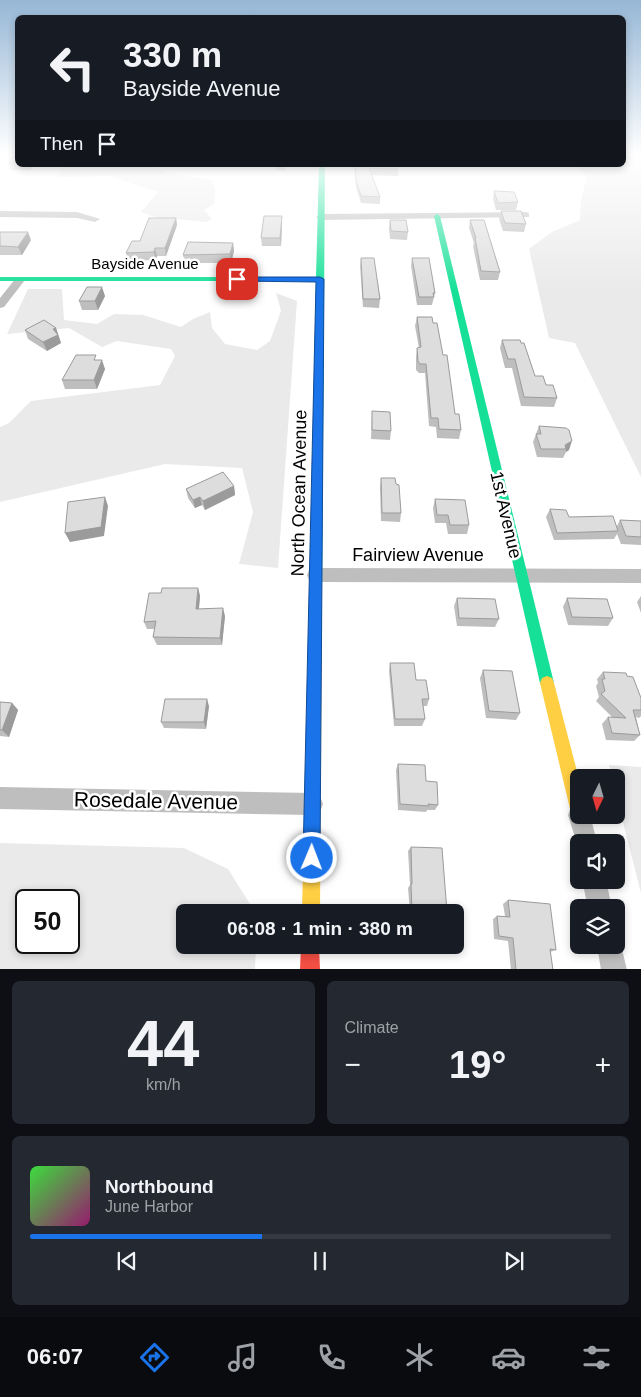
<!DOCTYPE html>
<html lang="en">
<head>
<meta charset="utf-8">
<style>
  :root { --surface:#171b24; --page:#242831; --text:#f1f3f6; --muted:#9ea1a6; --line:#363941; --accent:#1a73e8 }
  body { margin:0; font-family:Helvetica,sans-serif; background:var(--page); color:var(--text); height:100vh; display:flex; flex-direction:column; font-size:19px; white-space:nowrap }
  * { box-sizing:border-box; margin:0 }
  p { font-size:16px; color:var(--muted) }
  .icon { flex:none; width:28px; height:28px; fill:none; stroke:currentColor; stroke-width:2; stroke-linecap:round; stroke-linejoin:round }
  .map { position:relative; height:969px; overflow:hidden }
  .panel { display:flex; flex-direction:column; gap:12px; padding:12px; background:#0d0f14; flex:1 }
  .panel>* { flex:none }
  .banner { position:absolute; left:15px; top:15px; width:611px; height:152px; border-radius:8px; box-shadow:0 2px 8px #0003; background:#171b24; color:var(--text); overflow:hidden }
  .needle { width:32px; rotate:185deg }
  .tools { position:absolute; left:570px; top:769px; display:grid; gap:10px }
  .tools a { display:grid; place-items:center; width:55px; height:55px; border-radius:8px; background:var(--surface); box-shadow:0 2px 8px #0003; font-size:25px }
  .speed { position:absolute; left:15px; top:889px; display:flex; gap:10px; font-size:25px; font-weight:700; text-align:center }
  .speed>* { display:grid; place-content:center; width:65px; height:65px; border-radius:50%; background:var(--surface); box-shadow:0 2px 8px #0003; line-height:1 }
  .speed .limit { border:2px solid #111; border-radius:8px; background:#fff; color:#111 }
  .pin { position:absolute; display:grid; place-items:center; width:42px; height:42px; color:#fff; margin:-21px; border-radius:10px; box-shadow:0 2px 8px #0006 }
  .me { position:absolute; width:55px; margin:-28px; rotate:1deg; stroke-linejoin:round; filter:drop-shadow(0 0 4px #0008) }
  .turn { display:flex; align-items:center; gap:18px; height:105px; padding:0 25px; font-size:22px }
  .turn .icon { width:65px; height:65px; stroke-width:2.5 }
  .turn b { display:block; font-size:35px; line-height:42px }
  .then { display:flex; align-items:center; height:48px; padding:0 25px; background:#0003; gap:10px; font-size:19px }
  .big { font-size:38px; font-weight:700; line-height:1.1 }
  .panel .widget { flex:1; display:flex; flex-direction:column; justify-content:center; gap:8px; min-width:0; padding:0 18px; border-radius:8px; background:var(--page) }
  .panel .dial { align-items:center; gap:0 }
  .dial b { font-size:65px; line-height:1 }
  .song { display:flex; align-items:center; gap:15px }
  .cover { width:60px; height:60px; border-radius:8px; background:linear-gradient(135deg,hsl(120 70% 55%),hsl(320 70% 35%)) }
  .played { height:5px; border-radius:2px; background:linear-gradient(90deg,var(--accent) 40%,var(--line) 40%) }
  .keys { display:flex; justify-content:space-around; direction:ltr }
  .heat { display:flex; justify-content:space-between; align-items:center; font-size:28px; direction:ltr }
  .panel .tiles { flex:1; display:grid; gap:12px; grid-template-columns:1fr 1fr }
  .widget:last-child { grid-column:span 2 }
  .trip { position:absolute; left:176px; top:904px; width:288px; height:50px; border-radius:8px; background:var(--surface); box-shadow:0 2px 8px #0003; font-weight:700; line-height:50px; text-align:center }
  .tabs { display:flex; height:80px; justify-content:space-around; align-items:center; background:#090b0e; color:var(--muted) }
  .tabs .icon { width:35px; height:35px }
  .tabs .current { color:var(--accent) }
  .tabs b { font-size:22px; color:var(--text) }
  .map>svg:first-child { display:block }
  .green { fill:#eaeaea; fill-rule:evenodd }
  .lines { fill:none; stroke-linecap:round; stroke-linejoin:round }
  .lane { fill:#bebebe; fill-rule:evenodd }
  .street { fill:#bebebe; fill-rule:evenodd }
  .fast { fill:#16e098; fill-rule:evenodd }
  .slow { fill:#ffcf43; fill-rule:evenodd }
  .jam { fill:#f24e42; fill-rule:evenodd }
  .wall { fill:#bebebe }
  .shaded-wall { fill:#9b9b9b }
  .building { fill:#ddd; stroke:#9b9b9b }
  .route { fill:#1a73e8; stroke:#114b97 }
  .labels { text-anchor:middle; stroke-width:5; stroke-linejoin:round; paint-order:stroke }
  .far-street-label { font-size:15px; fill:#000; stroke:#fff }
  .street-label { font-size:18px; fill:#000; stroke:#fff }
  .near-street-label { font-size:21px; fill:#000; stroke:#fff }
</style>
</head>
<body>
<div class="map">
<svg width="641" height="970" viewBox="0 0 641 970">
  <rect width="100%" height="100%" fill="#fff"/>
  <g class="green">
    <polygon points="624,155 641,155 641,477 575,343 549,338 529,249 552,232 580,220 581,200 587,177 576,165 624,165"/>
    <polygon points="64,165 149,165 171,174 212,180 215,191 214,204 204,210 212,219 206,222 155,217 141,212 158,192 109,176 58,177"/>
    <polygon points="28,289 62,289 64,320 97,324 114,314 143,315 181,327 193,319 210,312 212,328 225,344 257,350 270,341 281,311 276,293 297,301 278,568 239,564 253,512 242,468 165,464 0,502 0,427 9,423 31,401 160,385 175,356 171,349 117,341 102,347 69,328 7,334"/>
    <polygon points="609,765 641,767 641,893 616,795 616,778 612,777"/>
    <path d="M 0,843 L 184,848 L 228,869 L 255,912 L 185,912 L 185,945 L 256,945 L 255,969 L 0,969 ZM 26,900 L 69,900 L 69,942 L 26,942 Z"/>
  </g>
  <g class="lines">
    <polygon class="lane" points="305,165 324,165 322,166 307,166"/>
    <g class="street">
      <polygon points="0,211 77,212 100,219 95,222 77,218 0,217"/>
      <polygon points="526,212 529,213 529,217 321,220 316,217 321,214"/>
      <polygon points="20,277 25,280 4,307 0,308 0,298 16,278"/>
      <polygon points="315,568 641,569 641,583 315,582 309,580 307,575 309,570"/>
      <polygon points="0,787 312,793 320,796 323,804 320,812 312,815 0,809"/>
      <polygon points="579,804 579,815 590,815 597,842 579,842 579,850 568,815 571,807"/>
      <polygon points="582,880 606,880 612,908 588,908"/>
      <polygon points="616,936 621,945 627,970 601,970 597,945 616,945"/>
    </g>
    <g class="fast">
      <polygon points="319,165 325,165 322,587 321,591 316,593 311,591 310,587 316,281 0,281 0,277 316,277"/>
      <polygon points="437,214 440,216 554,683 552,688 547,690 542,688 540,683 434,216"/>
    </g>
    <g class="slow">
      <polygon points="316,581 321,583 322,587 320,912 302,912 310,587 311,583"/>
      <polygon points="547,676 552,678 554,683 579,779 579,815 586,815 585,819 579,821 573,819 571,813 540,683 542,678"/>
    </g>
    <polygon class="jam" points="301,945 319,945 320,970 300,970"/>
  </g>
  <g class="wall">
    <polygon points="18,155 18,165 34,165 30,170 11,170 8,163"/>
    <polygon points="276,165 286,165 285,171 276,170"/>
    <polygon points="354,165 398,165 398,176 372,175 380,197 380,204 361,203 356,187"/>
    <polygon points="494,191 518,202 516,210 496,210 493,199"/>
    <polygon points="501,211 526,224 524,232 503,231 499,219"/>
    <polygon points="282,216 282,224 281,246 262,246 261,238"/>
    <polygon points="176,218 177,225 166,256 157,256 155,260 128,261 126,253 140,241"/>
    <polygon points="390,220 408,232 407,240 390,239 389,228"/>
    <polygon points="470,220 500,272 498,280 480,280 473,246 474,243 469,228"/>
    <polygon points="0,232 31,240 22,255 0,255"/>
    <polygon points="233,243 234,251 231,263 185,263 183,255"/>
    <polygon points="361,258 380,299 379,308 363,307 360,266"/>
    <polygon points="412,258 435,293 432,305 417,305 411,266"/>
    <polygon points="105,296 98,310 82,310 79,301"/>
    <polygon points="417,317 461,430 459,439 437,438 436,427 429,426 425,373 419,373 416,370 416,357 417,348 419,348 415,326"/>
    <polygon points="56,328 61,343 47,351 28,339 25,330"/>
    <polygon points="502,340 535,376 546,385 557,398 554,407 521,406 512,368 505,368 500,348"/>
    <polygon points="97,360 105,369 97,389 65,389 62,380"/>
    <polygon points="372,411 391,431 390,440 371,439"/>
    <polygon points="539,426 569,450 566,452 563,458 537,457 533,442"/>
    <polygon points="381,478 396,484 401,513 400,522 381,521 380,487"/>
    <polygon points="234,486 235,495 205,510 202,505 195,508 188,498 186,489"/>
    <polygon points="435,499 469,525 467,534 448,534 446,523 435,523 433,508"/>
    <polygon points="550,509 569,517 617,526 620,520 641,521 641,545 621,544 617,534 614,539 554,540 546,517"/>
    <polygon points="198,588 200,596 199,609 225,616 222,645 157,645 153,637 155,629 147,629 144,622 161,593"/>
    <polygon points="641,596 641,613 637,602"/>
    <polygon points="457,598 499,619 495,627 457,626 454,606"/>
    <polygon points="567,598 613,618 608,626 568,625 563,607"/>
    <polygon points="390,663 416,680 429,699 427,706 423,706 425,719 422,726 394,726 389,671"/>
    <polygon points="483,670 520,713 516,720 486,718 480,678"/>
    <polygon points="603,672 627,676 641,698 641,716 639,718 636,717 640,735 634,741 606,740 602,724 608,717 612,717 596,701 599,697 596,686 598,683 597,679"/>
    <polygon points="0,702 12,703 18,710 9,737 0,736"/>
    <polygon points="209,706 206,729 164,728 161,722"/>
    <polygon points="398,764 426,781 438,805 435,810 427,810 426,812 398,810 396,770"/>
    <polygon points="411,847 447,912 410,912 408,888 410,885 408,851"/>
    <polygon points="508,900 556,950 550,952 553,970 511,970 508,941 494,939 493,919 497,916 505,916 503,904"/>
  </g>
  <g class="shaded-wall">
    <polygon points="28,165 34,165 30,170"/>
    <polygon points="282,216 282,224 281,246 280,238"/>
    <polygon points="176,218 177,225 166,256 165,248"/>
    <polygon points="28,232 31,240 22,255 18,247"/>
    <polygon points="233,243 234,251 231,263 230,254"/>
    <polygon points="155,248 157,256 155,260 154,252"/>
    <polygon points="102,287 105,296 98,310 95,301"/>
    <polygon points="56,328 61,343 47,351 43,342 53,329"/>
    <polygon points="102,360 105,369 97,389 94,380"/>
    <polygon points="572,441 569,450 566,452 566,449 565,445"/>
    <polygon points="234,486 235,495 205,510 203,501"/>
    <polygon points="105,497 108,506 104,536 70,542 65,533"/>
    <polygon points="200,497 202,505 195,508 193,500"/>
    <polygon points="198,588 200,596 198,617 196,609"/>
    <polygon points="223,608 225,616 222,645 220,638"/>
    <polygon points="207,699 209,706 206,729 204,722"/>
    <polygon points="12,703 18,710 9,737 2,730"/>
  </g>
  <g class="building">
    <polygon points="15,155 18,155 18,163 8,163"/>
    <polygon points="355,165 398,165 398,169 369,168 380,197 361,196 356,180"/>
    <polygon points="494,191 514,192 518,202 498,203"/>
    <polygon points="501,211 521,211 526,224 505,223"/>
    <polygon points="264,216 282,216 280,238 261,238"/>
    <polygon points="149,218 176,218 165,248 155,248 154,252 126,253 132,241 140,241"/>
    <polygon points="390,220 406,220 408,232 391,231"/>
    <polygon points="470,220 484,220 500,272 481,271 475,238 476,238"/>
    <polygon points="0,232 28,232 18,247 0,246"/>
    <polygon points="188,242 233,243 230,254 183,255"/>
    <polygon points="361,258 374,258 380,299 363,299"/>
    <polygon points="412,258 429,258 435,293 433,293 434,297 419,297"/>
    <polygon points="87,287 102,287 95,301 79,301"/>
    <polygon points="417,317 432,317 433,323 437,323 443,355 447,355 455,414 459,414 461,430 439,429 438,418 431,418 426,364 420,364 418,361 417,348 421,347"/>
    <polygon points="44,320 56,328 53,329 58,335 43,342 25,330"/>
    <polygon points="502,340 520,340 521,343 524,343 535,376 543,376 546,385 553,385 557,398 524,397 515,359 508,359"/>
    <polygon points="76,355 96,355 94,360 102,360 94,380 62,380"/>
    <polygon points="372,411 390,412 391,431 372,430"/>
    <polygon points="539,426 566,428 569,430 572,441 565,445 566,449 541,449 536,434 541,434"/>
    <polygon points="223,472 234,486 203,501 200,497 193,500 186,489"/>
    <polygon points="381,478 395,478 396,484 399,485 401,513 382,513"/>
    <polygon points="105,497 101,527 65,533 68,502"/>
    <polygon points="435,499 465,500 469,525 450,525 448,515 437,515"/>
    <polygon points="550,509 566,510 569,517 613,516 618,531 557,533"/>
    <polygon points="620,520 641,521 641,537 626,536"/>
    <polygon points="162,588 198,588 196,609 223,608 220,638 153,637 156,621 144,622 149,593 161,593"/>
    <polygon points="457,598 495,599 499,619 459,618"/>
    <polygon points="567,598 607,599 613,618 572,617"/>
    <polygon points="390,663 414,663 416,680 426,680 429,699 422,699 425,719 395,719"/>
    <polygon points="483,670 512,671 520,713 489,711"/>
    <polygon points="603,672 626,673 627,676 633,677 641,698 641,710 633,710 640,735 612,733 608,717 626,718 601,694 605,691 602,679 605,679"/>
    <polygon points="165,699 207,699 204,722 161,722"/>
    <polygon points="0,702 12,703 2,730 0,730"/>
    <polygon points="398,764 425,765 426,781 437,782 438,805 428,804 429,806 400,804"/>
    <polygon points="411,847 442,848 447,912 412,912 411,884 412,884"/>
    <polygon points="508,900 550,904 556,950 550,949 553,970 516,970 513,938 499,936 497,916 510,917"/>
  </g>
  <linearGradient id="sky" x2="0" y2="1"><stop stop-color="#96b7d6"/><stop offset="0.53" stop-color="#fff"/><stop offset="1" stop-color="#fff" stop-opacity="0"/></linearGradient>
  <rect width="641" height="291" fill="url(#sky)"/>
  <polygon class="route" points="237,277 320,277 324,279 320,858 318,864 312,867 305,864 303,858 316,282 234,281 234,278"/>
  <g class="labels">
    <g class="far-street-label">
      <text x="145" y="269">Bayside Avenue</text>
    </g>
    <g class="street-label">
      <text transform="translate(299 493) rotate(-89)" y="6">North Ocean Avenue</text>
      <text transform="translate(506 515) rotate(77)" y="6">1st Avenue</text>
      <text x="418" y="561">Fairview Avenue</text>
    </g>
    <g class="near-street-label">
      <text transform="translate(156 801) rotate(1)" y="7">Rosedale Avenue</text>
    </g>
  </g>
</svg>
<div class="tools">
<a><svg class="needle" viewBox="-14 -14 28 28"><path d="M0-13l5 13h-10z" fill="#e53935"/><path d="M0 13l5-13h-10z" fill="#9ea1a6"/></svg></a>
<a><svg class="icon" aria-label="sound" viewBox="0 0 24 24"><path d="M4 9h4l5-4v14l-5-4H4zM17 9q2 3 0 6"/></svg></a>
<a><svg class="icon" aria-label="layers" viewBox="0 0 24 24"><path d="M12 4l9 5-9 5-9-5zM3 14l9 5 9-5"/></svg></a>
</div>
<div class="speed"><div class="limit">50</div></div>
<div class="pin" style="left:237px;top:279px;background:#d93025"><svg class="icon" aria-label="arrive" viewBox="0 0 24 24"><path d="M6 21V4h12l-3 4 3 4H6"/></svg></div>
<svg class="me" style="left:312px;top:858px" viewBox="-20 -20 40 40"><circle r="17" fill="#1a73e8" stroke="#fff" stroke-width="3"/><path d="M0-11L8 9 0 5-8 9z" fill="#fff"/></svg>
<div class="trip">06:08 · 1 min · 380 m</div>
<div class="banner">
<div class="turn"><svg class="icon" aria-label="left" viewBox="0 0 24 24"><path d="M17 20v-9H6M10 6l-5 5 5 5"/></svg><div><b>330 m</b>Bayside Avenue</div></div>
<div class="then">Then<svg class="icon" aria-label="arrive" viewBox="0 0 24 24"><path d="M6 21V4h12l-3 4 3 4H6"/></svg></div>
</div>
</div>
<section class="panel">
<div class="tiles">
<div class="widget dial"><b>44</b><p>km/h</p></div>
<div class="widget"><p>Climate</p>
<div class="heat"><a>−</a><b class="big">19°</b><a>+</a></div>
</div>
<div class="widget">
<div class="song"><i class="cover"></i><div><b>Northbound</b><p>June Harbor</p></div></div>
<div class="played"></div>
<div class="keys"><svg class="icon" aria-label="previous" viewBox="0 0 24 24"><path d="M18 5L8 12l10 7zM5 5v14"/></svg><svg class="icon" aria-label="pause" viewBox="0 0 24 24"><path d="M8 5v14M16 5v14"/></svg><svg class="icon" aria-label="next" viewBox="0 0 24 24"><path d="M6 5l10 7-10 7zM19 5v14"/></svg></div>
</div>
</div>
</section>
<nav class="tabs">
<b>06:07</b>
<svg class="icon current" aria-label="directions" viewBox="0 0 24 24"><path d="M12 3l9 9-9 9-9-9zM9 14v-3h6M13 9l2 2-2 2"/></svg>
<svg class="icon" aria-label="music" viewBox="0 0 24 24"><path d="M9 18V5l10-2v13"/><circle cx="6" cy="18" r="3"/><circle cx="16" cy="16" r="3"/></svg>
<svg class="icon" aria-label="phone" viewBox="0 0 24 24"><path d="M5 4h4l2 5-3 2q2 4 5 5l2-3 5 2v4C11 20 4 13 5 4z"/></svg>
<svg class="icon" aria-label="climate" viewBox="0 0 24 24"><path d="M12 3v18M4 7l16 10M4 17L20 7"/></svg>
<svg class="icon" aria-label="car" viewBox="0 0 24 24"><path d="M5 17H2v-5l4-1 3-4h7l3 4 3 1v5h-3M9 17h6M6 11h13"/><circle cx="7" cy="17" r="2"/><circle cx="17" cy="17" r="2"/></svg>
<svg class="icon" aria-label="filters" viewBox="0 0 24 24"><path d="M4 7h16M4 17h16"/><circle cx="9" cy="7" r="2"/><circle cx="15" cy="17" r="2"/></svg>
</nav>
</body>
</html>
